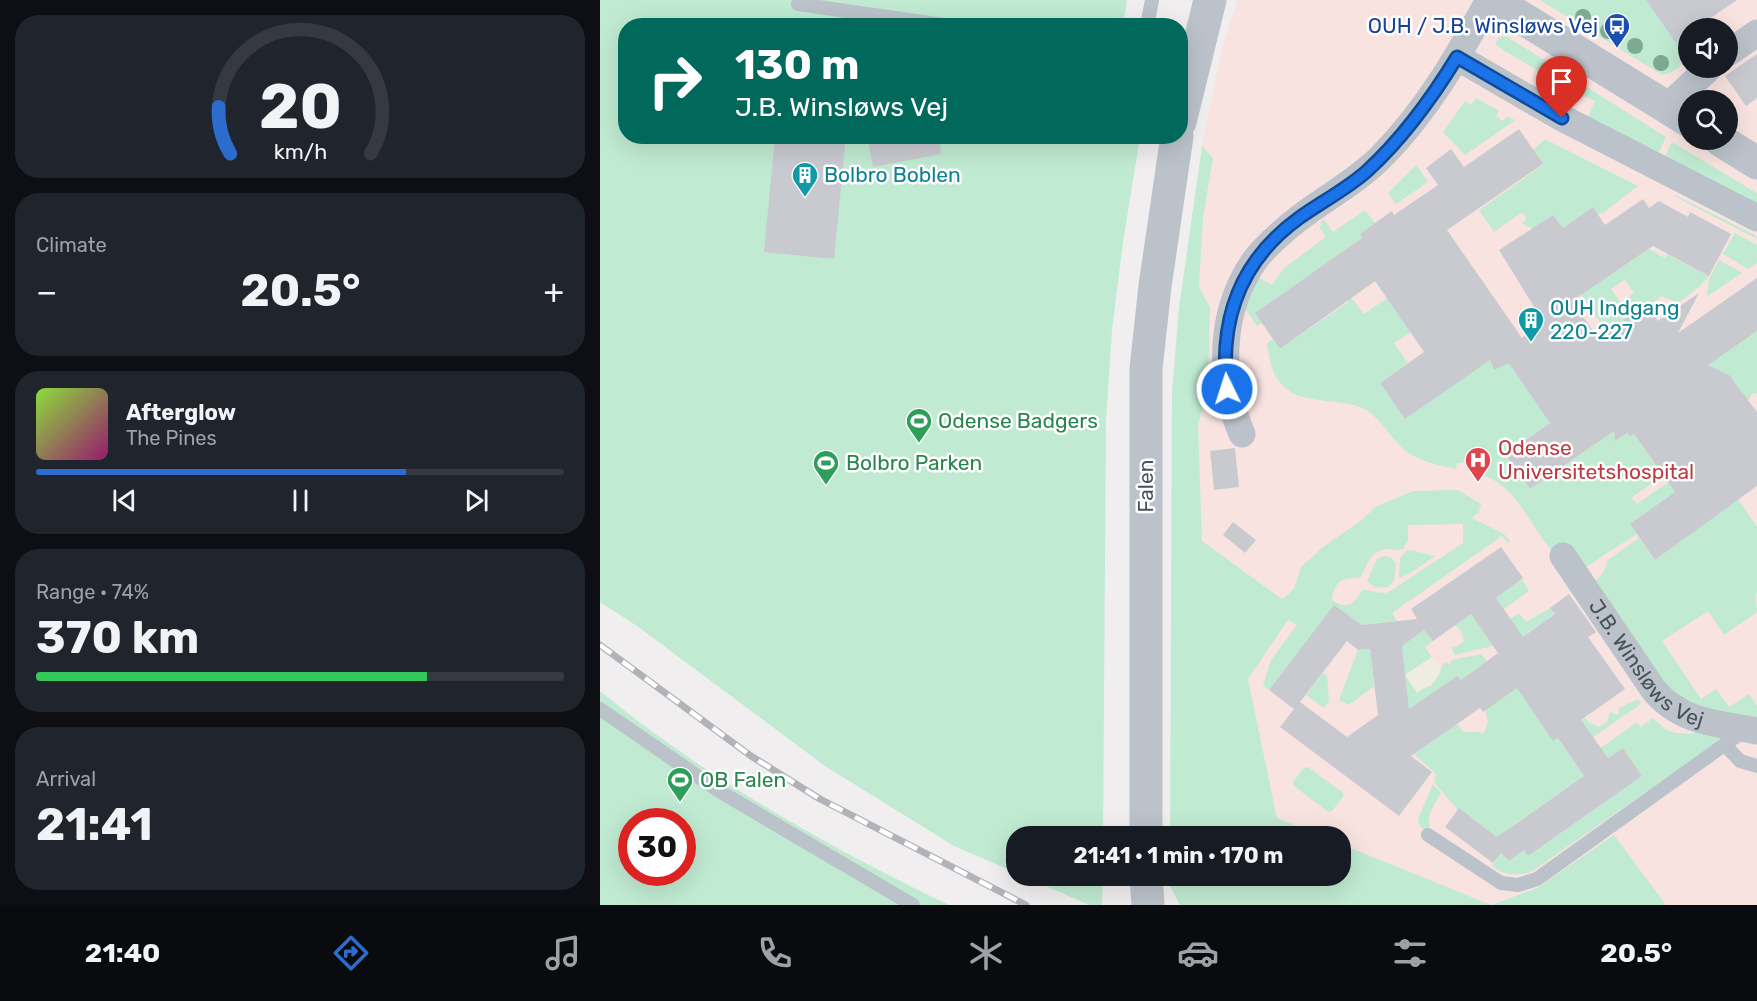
<!DOCTYPE html>
<html lang="en">
<head>
<meta charset="utf-8">
<style>
  :root { --surface:#171b24; --page:#20242c; --text:#f1f3f6; --muted:#9ea1a6; --line:#363941; --accent:#2b6ccd }
  body { margin:0; font-family:Rubik,sans-serif; background:var(--page); color:var(--text); height:100vh; display:flex; flex-direction:column; font-size:22px; white-space:nowrap }
  * { box-sizing:border-box; margin:0 }
  p { font-size:20px; color:var(--muted) }
  .icon { flex:none; width:33px; height:33px; fill:none; stroke:currentColor; stroke-width:2; stroke-linecap:round; stroke-linejoin:round }
  .map { position:relative; flex:1; overflow:hidden }
  .details { display:flex; flex-direction:column; gap:15px; padding:15px; background:#0d0f14; width:600px }
  .details>* { flex:none }
  .guide { position:absolute; left:18px; top:18px; width:570px; height:126px; border-radius:24px; box-shadow:0 6px 24px #0002; background:#00695c; color:#fff; overflow:hidden }
  .buttons { position:absolute; left:1078px; top:18px; display:grid; gap:12px }
  .buttons a { display:grid; place-items:center; width:60px; height:60px; border-radius:50%; background:var(--surface); box-shadow:0 6px 24px #0002; font-size:30px }
  .speed { position:absolute; left:18px; top:808px; display:flex; gap:12px; font-size:30px; font-weight:700; text-align:center }
  .speed>* { display:grid; place-content:center; width:78px; height:78px; border-radius:50%; background:var(--surface); box-shadow:0 6px 24px #0002; line-height:1 }
  .speed .limit { border:9px solid #d22; background:#fff; color:#111 }
  .pin { position:absolute; display:grid; place-items:center; width:51px; height:51px; color:#fff; margin:-62px -26px; border-radius:50% 50% 50% 0; rotate:-45deg; box-shadow:0 0 6px #0007 }
  .pin .icon { rotate:45deg }
  .me { position:absolute; width:66px; margin:-33px; rotate:356deg; stroke-linejoin:round; filter:drop-shadow(0 0 4px #0008) }
  .turn { display:flex; align-items:center; gap:21px; height:126px; padding:0 18px; font-size:27px }
  .turn .icon { width:78px; height:78px; stroke-width:2.5 }
  .turn b { display:block; font-size:42px; line-height:51px }
  .big { font-size:45px; font-weight:700; line-height:1.1 }
  .details .widget { flex:1; display:flex; flex-direction:column; justify-content:center; gap:9px; min-width:0; padding:0 21px; border-radius:24px; background:var(--page) }
  .details .dial { align-items:center; gap:0 }
  .dial svg { height:156px; overflow:visible; fill:none; stroke:var(--line); stroke-width:7; stroke-linecap:round; text-anchor:middle }
  .dial text { fill:var(--text); stroke:none }
  .song { display:flex; align-items:center; gap:18px }
  .cover { width:72px; height:72px; border-radius:9px; background:linear-gradient(135deg,hsl(90 70% 55%),hsl(320 70% 35%)) }
  .played { height:6px; border-radius:3px; background:linear-gradient(90deg,var(--accent) 70%,var(--line) 70%) }
  .keys { display:flex; justify-content:space-around; direction:ltr }
  .heat { display:flex; justify-content:space-between; align-items:center; font-size:33px; direction:ltr }
  .charge { height:9px; border-radius:4px; background:linear-gradient(90deg,#34c759 74%,var(--line) 0) }
  .trip { position:absolute; left:406px; top:826px; width:345px; height:60px; border-radius:24px; background:var(--surface); box-shadow:0 6px 24px #0002; font-weight:700; line-height:60px; text-align:center }
  .tabs { display:flex; height:96px; justify-content:space-around; align-items:center; background:#090b0e; color:var(--muted) }
  .tabs .icon { width:42px; height:42px }
  .tabs .current { color:var(--accent) }
  .tabs b { font-size:27px; color:var(--text) }
  main { display:flex; flex:1; min-height:0 }
  .map>svg:first-child { display:block }
  .medical { fill:#f8e3e0; fill-rule:evenodd }
  .green { fill:#c0ead2; fill-rule:evenodd }
  .sand { fill:#f0ece0 }
  .building { fill:#c9cad0; fill-rule:evenodd }
  .lines { fill:none; stroke-linecap:round; stroke-linejoin:round }
  .service { stroke:#bbc2c9; stroke-width:14 }
  .minor { stroke:#bbc2c9; stroke-width:27 }
  .tertiary { stroke:#bbc2c9; stroke-width:33 }
  .rail-casing { stroke:#b1b3b8; stroke-width:7 }
  .rail { stroke:#fff; stroke-width:4.5; stroke-dasharray:14; stroke-linecap:butt }
  .tree { fill:#7eaa95 }
  .route-casing { stroke:#114b97; stroke-width:15 }
  .route { stroke:#1a73e8; stroke-width:10 }
  .labels { text-anchor:middle; stroke-width:5; stroke-linejoin:round; paint-order:stroke }
  .transit-label { font-size:21px; fill:#164399; stroke:#fff; text-anchor:end }
  .culture-label { font-size:21px; fill:#0d838f; stroke:#fff; text-anchor:start }
  .leisure-label { font-size:21px; fill:#27864d; stroke:#fff; text-anchor:start }
  .health-label { font-size:21px; fill:#be3a42; stroke:#fff; text-anchor:start }
  .street-label { font-size:21px; fill:#485059; stroke:#fff }
</style>
</head>
<body>
<main>
<section class="details">
<div class="widget dial"><svg viewBox="0 0 100 80">
<path d="M14 69A42 42 0 1 1 86 69"/>
<path d="M14 69A42 42 0 0 1 8 45" stroke="#2b6ccd"/>
<text x="50" y="56" font-size="32" font-weight="700">20</text>
<text x="50" y="72" font-size="11">km/h</text>
</svg></div>
<div class="widget"><p>Climate</p>
<div class="heat"><a>−</a><b class="big">20.5°</b><a>+</a></div>
</div>
<div class="widget">
<div class="song"><i class="cover"></i><div><b>Afterglow</b><p>The Pines</p></div></div>
<div class="played"></div>
<div class="keys"><svg class="icon" aria-label="previous" viewBox="0 0 24 24"><path d="M18 5L8 12l10 7zM5 5v14"/></svg><svg class="icon" aria-label="pause" viewBox="0 0 24 24"><path d="M8 5v14M16 5v14"/></svg><svg class="icon" aria-label="next" viewBox="0 0 24 24"><path d="M6 5l10 7-10 7zM19 5v14"/></svg></div>
</div>
<div class="widget"><p>Range · 74%</p><b class="big">370 km</b><div class="charge"></div></div>
<div class="widget"><p>Arrival</p><b class="big">21:41</b></div>
</section>
<div class="map">
<svg width="1157" height="905" viewBox="0 0 1157 905">
  <rect width="100%" height="100%" fill="#f0eeee"/>
  <path class="medical" d="M 637,0 L 1157,0 L 1157,905 L 1066,905 L 1014,836 L 937,888 L 890,905 L 741,844 L 741,837 L 724,837 L 677,818 L 648,679 L 696,609 L 602,541 L 598,424 L 608,392 L 610,307 L 599,287 L 603,218 L 613,159 L 602,146 L 620,57 ZM 1089,28 L 1128,28 L 1128,68 L 1089,68 ZM 1089,100 L 1128,100 L 1128,140 L 1089,140 Z"/>
  <g class="green">
    <polygon points="0,0 527,0 523,25 26,26 26,136 540,137 523,242 512,330 506,419 503,837 417,837 417,873 354,846 225,766 37,626 0,602"/>
    <polygon points="940,0 1046,0 1076,42 1089,33 1089,60 1070,73 1062,75"/>
    <polygon points="906,36 1066,137 1057,156 987,119 995,101 969,89 895,45 899,37"/>
    <polygon points="876,98 899,111 896,116 903,121 907,116 915,120 865,155 843,132 865,101 871,105"/>
    <polygon points="945,139 1038,186 1003,213 997,214 993,207 963,228 953,215 934,228 926,226 922,223 927,219 922,212 894,232 879,210 943,165 933,150"/>
    <polygon points="1072,142 1157,193 1157,205 1064,158"/>
    <path d="M 602,146 L 613,158 L 603,218 L 599,287 L 610,307 L 608,392 L 598,424 L 602,541 L 682,599 L 694,589 L 701,567 L 723,547 L 763,519 L 775,507 L 813,491 L 858,490 L 881,504 L 879,512 L 872,518 L 904,534 L 910,541 L 908,543 L 902,536 L 792,613 L 797,621 L 762,625 L 734,606 L 669,690 L 663,686 L 671,660 L 697,625 L 688,620 L 648,679 L 677,818 L 724,837 L 570,837 L 572,393 L 579,308 ZM 863,524 L 863,543 L 789,592 C 779,595 771,589 762,590 C 755,603 748,610 733,601 L 732,597 C 738,578 742,578 760,578 C 766,569 769,553 782,550 C 789,548 795,551 803,549 L 808,540 L 808,525 Z"/>
    <polygon points="816,165 828,182 796,204 788,193"/>
    <polygon points="1075,195 1155,235 1157,239 1074,196"/>
    <polygon points="765,210 775,223 760,234 762,238 655,313 662,323 657,326 643,306 658,277 672,285 684,268 726,237 720,228 721,221 724,220 733,232"/>
    <polygon points="1135,233 1157,245 1157,263 1148,269 1123,254"/>
    <path d="M 1049,249 L 1065,258 L 1067,254 L 1109,276 L 1099,287 L 1078,303 L 1062,296 L 1048,306 L 1046,304 L 1007,332 L 981,294 ZM 1025,280 L 1034,293 L 1021,303 L 1011,289 Z"/>
    <polygon points="1119,260 1142,273 1108,296 1106,292 1108,289 1109,279"/>
    <path d="M 751,297 L 764,314 L 787,298 L 811,332 L 794,343 L 808,363 L 780,383 L 805,419 L 889,359 L 894,369 L 909,363 L 983,400 L 905,454 L 912,464 L 910,466 L 915,473 L 918,472 L 930,489 L 998,442 L 1014,429 L 1016,441 L 1027,433 L 1030,436 L 1034,434 L 1063,476 L 1031,498 L 1037,504 L 1070,481 L 1091,481 L 1030,524 L 1037,534 L 981,570 C 972,565 959,560 953,552 C 922,516 918,481 866,470 L 867,462 L 857,463 L 856,469 C 837,465 816,461 801,447 C 789,435 781,419 766,410 C 743,397 710,405 690,391 C 672,379 670,363 667,343 L 673,339 L 680,349 L 748,302 L 747,300 Z"/>
    <polygon points="1157,331 1157,393 1152,394 1147,402 1119,371 1107,364"/>
    <polygon points="1138,499 1157,527 1157,593 1155,594 1157,612 1124,635 1108,611 1062,641 1101,699 1116,689 1129,707 1149,694 1157,706 1157,724 1075,701 992,586 1004,571 1008,560 1039,538 1055,560"/>
    <polygon points="811,550 835,556 809,574 799,578 800,558 806,551"/>
    <polygon points="785,556 792,558 796,564 794,581 788,587 776,588 767,581 777,559"/>
    <polygon points="922,579 929,591 898,613 890,602"/>
    <polygon points="950,608 955,614 917,641 905,622 919,613 926,622"/>
    <polygon points="871,614 893,646 854,655 852,648 861,644 864,641 861,631 855,625"/>
    <polygon points="824,630 833,641 825,647 832,657 805,675 823,689 832,685 844,663 851,664 851,660 881,654 887,661 861,680 857,676 794,720 788,695 807,692 802,646"/>
    <polygon points="770,649 774,686 749,705 739,700 758,650"/>
    <polygon points="723,673 727,676 729,701 724,708 706,695"/>
    <polygon points="921,685 984,776 909,828 908,845 860,809 858,810 834,782 836,774 814,754 857,724 863,732 880,732 883,734 888,722 885,710"/>
    <path d="M 0,691 C 106,778 226,846 349,905 L 0,905 ZM 32,822 L 82,822 L 82,873 L 32,873 Z"/>
    <polygon points="1038,699 1041,704 987,741 976,724 985,718 988,722 999,727 1007,722 1010,712 1017,715 1019,713 1019,708"/>
    <path d="M 1053,718 L 1065,729 L 1075,733 L 1091,734 L 1100,730 L 1124,735 L 1122,739 L 931,872 C 915,876 906,876 892,866 L 901,853 L 909,861 L 924,850 L 928,856 L 1042,776 L 1023,748 L 1002,762 L 995,752 L 1037,722 L 1041,727 Z"/>
    <polygon points="708,767 743,793 743,797 732,811 728,812 694,786 693,782 704,768"/>
    <path d="M 833,784 L 841,793 C 836,802 826,815 830,825 L 826,832 L 820,826 L 818,819 Z"/>
    <polygon points="1014,835 1066,905 580,905 570,886 570,876 741,876 741,844 891,905 937,888"/>
    <polygon points="423,876 503,876 502,905 489,905"/>
  </g>
  <path class="sand" d="M 832,657 L 841,669 C 837,683 828,685 817,693 L 805,675 Z"/>
  <g class="building">
    <polygon points="1046,0 1137,0 1096,28 1089,28 1089,33 1076,43"/>
    <polygon points="1157,54 1157,98 1146,106 1125,76"/>
    <polygon points="919,129 943,164 847,230 922,338 944,323 899,250 953,215 963,228 993,207 1005,225 1043,199 1049,208 1059,201 1088,217 1090,212 1131,234 1109,276 1053,246 972,301 998,338 1047,304 1058,321 1099,293 1078,333 1157,278 1157,331 1108,365 1129,375 1157,412 1157,486 1055,560 1030,524 1075,492 1034,434 1030,436 1027,433 1015,441 1014,431 930,489 905,454 950,423 909,363 894,370 890,360 805,419 780,383 824,352 775,281 680,349 655,313 762,238 760,234 775,223 792,211 794,215 838,185 826,168 851,149 864,167"/>
    <polygon points="175,136 246,136 234,259 164,252"/>
    <polygon points="267,136 339,136 341,154 273,167"/>
    <polygon points="635,448 639,487 614,490 610,451"/>
    <polygon points="633,522 656,540 645,553 623,535"/>
    <path d="M 901,547 L 923,578 L 896,598 L 923,637 L 955,614 L 950,608 L 969,594 L 996,632 L 988,637 L 1025,689 L 981,720 L 1008,758 L 1023,748 L 1042,776 L 928,856 L 924,850 L 909,861 L 901,853 L 893,863 L 845,827 L 859,808 L 897,837 L 984,776 L 958,738 L 953,741 L 917,688 L 883,712 L 880,708 L 811,756 L 832,772 L 799,816 L 680,727 L 694,709 L 669,690 L 734,605 L 762,625 L 817,619 L 811,609 ZM 871,614 L 898,653 L 861,680 L 857,676 L 809,709 L 802,646 L 824,630 L 833,641 ZM 747,641 L 758,650 L 770,649 L 778,715 L 747,737 L 700,702 Z"/>
  </g>
  <g class="lines">
    <g class="service">
      <polyline points="198,4 350,26"/>
      <polyline points="547,26 552,0"/>
      <polyline points="0,709 119,791 313,905"/>
      <polyline points="1125,745 1140,761 1157,766"/>
      <polyline points="828,835 901,883 918,885 937,879 1145,730"/>
    </g>
    <g class="minor">
      <polyline points="1128,53 1157,33"/>
      <polyline points="857,57 962,118 1157,218"/>
      <polyline points="1067,107 1109,68"/>
      <path d="M 642,434 C 618,378 619,311 655,260 C 666,245 683,231 698,219 C 725,198 756,182 781,157 C 827,111 858,56 889,0"/>
      <path id="s1" d="M 963,556 L 1053,689 C 1080,723 1118,723 1157,731"/>
    </g>
    <g class="tertiary">
      <polyline points="893,0 1089,121"/>
      <polyline points="580,122 610,0"/>
      <polyline points="1120,140 1157,163"/>
      <polyline points="546,837 546,369 555,286 577,136"/>
      <polyline points="546,876 548,905"/>
    </g>
    <g class="rail-casing">
      <polyline id="rail" points="0,645 151,756 220,799 426,905"/>
    </g>
    <use href="#rail" class="rail"/>
  </g>
  <g class="tree">
    <circle cx="983" cy="17" r="8"/>
    <circle cx="1008" cy="31" r="8"/>
    <circle cx="1035" cy="46" r="8"/>
    <circle cx="1061" cy="63" r="8"/>
  </g>
  <g class="lines">
    <g class="route-casing">
      <path id="route" d="M 627,389 C 619,318 641,260 699,218 C 721,202 747,189 767,171 C 803,138 832,98 857,57 L 962,118"/>
    </g>
    <use href="#route" class="route"/>
  </g>
  <defs>
    <g id="bus-pin" transform="scale(1.35)"><path d="M0 17L-7.5 6A9.5 9.5 0 1 1 7.5 6Z" fill="#1a4fb4" stroke="#fff"/><path d="M-5-6H5V4H4V6H2V4H-2V6H-4V4H-5ZM-3.5-4V0h7V-4ZM-3.5 1.2v1.5H-2V1.2ZM2 1.2v1.5H3.5V1.2Z" fill="#fff"/></g>
    <g id="building-pin" transform="scale(1.35)"><path d="M0 17L-7.5 6A9.5 9.5 0 1 1 7.5 6Z" fill="#0f9aa8" stroke="#fff"/><path d="M-4-6H4V6H1V3H-1V6H-4ZM-2.5-4.3h1.7v1.8h-1.7ZM.8-4.3h1.7v1.8H.8ZM-2.5-1h1.7V.8h-1.7ZM.8-1h1.7V.8H.8Z" fill="#fff"/></g>
    <g id="stadium-pin" transform="scale(1.35)"><path d="M0 17L-7.5 6A9.5 9.5 0 1 1 7.5 6Z" fill="#2e9e5b" stroke="#fff"/><path d="M0-5a6.5 5 0 1 0 0 10a6.5 5 0 1 0 0-10ZM-3.5-1.8h7v3.6h-7Z" fill="#fff"/></g>
    <g id="hospital-pin" transform="scale(1.35)"><path d="M0 17L-7.5 6A9.5 9.5 0 1 1 7.5 6Z" fill="#e0444e" stroke="#fff"/><path d="M-5-5h3v3.5h4V-5h3V5h-3V1.5h-4V5h-3Z" fill="#fff"/></g>
  </defs>
  <g fill-rule="evenodd">
    <use href="#bus-pin" x="1017" y="26"/>
    <use href="#building-pin" x="205" y="175"/>
    <use href="#building-pin" x="931" y="320"/>
    <use href="#stadium-pin" x="319" y="421"/>
    <use href="#hospital-pin" x="878" y="460"/>
    <use href="#stadium-pin" x="226" y="463"/>
    <use href="#stadium-pin" x="80" y="780"/>
  </g>
  <g class="labels">
    <g class="transit-label">
      <text x="998" y="33">OUH / J.B. Winsløws Vej</text>
    </g>
    <g class="culture-label">
      <text x="224" y="182">Bolbro Boblen</text>
      <text x="950" y="315">OUH Indgang<tspan x="950" dy="24">220-227</tspan></text>
    </g>
    <g class="leisure-label">
      <text x="338" y="428">Odense Badgers</text>
      <text x="246" y="470">Bolbro Parken</text>
      <text x="100" y="787">OB Falen</text>
    </g>
    <g class="health-label">
      <text x="898" y="455">Odense<tspan x="898" dy="24">Universitetshospital</tspan></text>
    </g>
    <g class="street-label">
      <text transform="translate(546 486) rotate(-90)" y="7">Falen</text>
      <text dy="7" stroke="none"><textPath href="#s1" startOffset="138">J.B. Winsløws Vej</textPath></text>
    </g>
  </g>
</svg>
<div class="buttons">
<a><svg class="icon" aria-label="sound" viewBox="0 0 24 24"><path d="M4 9h4l5-4v14l-5-4H4zM17 9q2 3 0 6"/></svg></a>
<a><svg class="icon" aria-label="search" viewBox="0 0 24 24"><circle cx="10" cy="10" r="6"/><path d="M15 15l6 6"/></svg></a>
</div>
<div class="speed"><div class="limit">30</div></div>
<div class="pin" style="left:962px;top:118px;background:#d93025"><svg class="icon" aria-label="arrive" viewBox="0 0 24 24"><path d="M6 21V4h12l-3 4 3 4H6"/></svg></div>
<svg class="me" style="left:627px;top:389px" viewBox="-20 -20 40 40"><circle r="17" fill="#1a73e8" stroke="#fff" stroke-width="3"/><path d="M0-11L8 9 0 5-8 9z" fill="#fff"/></svg>
<div class="trip">21:41 · 1 min · 170 m</div>
<div class="guide">
<div class="turn"><svg class="icon" aria-label="right" viewBox="0 0 24 24"><path d="M7 20v-9h11M14 6l5 5-5 5"/></svg><div><b>130 m</b>J.B. Winsløws Vej</div></div>
</div>
</div>
</main>
<nav class="tabs">
<b>21:40</b>
<svg class="icon current" aria-label="directions" viewBox="0 0 24 24"><path d="M12 3l9 9-9 9-9-9zM9 14v-3h6M13 9l2 2-2 2"/></svg>
<svg class="icon" aria-label="music" viewBox="0 0 24 24"><path d="M9 18V5l10-2v13"/><circle cx="6" cy="18" r="3"/><circle cx="16" cy="16" r="3"/></svg>
<svg class="icon" aria-label="phone" viewBox="0 0 24 24"><path d="M5 4h4l2 5-3 2q2 4 5 5l2-3 5 2v4C11 20 4 13 5 4z"/></svg>
<svg class="icon" aria-label="climate" viewBox="0 0 24 24"><path d="M12 3v18M4 7l16 10M4 17L20 7"/></svg>
<svg class="icon" aria-label="car" viewBox="0 0 24 24"><path d="M5 17H2v-5l4-1 3-4h7l3 4 3 1v5h-3M9 17h6M6 11h13"/><circle cx="7" cy="17" r="2"/><circle cx="17" cy="17" r="2"/></svg>
<svg class="icon" aria-label="filters" viewBox="0 0 24 24"><path d="M4 7h16M4 17h16"/><circle cx="9" cy="7" r="2"/><circle cx="15" cy="17" r="2"/></svg>
<b>20.5°</b>
</nav>
</body>
</html>
